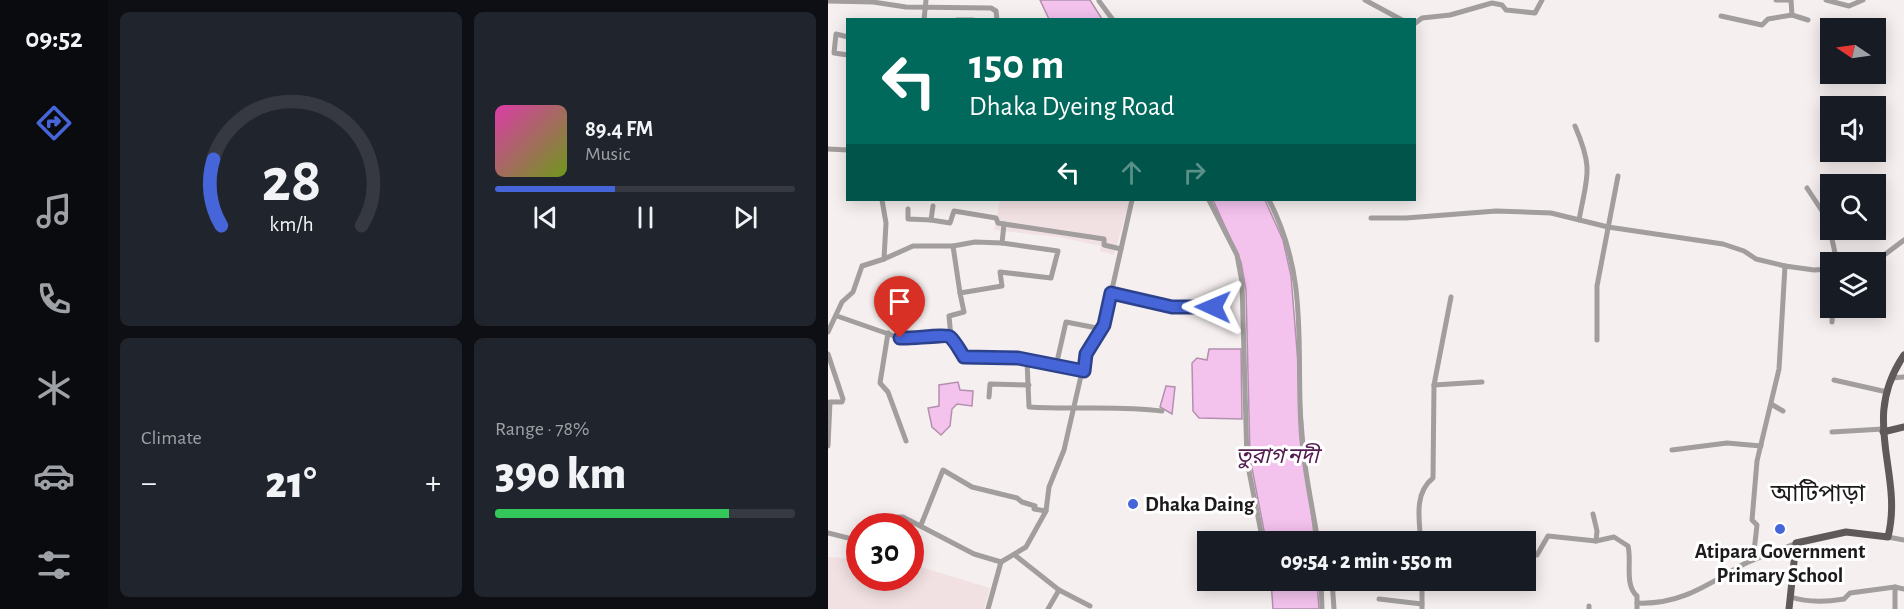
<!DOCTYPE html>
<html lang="en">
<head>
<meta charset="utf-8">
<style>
  :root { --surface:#171b24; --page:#20242c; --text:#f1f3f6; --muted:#9ea1a6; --line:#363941; --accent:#4565d8 }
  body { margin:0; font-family:"Alegreya Sans","Noto Sans Bengali",sans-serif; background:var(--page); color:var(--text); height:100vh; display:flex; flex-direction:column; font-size:22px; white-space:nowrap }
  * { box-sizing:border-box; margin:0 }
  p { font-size:20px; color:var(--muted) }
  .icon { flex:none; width:33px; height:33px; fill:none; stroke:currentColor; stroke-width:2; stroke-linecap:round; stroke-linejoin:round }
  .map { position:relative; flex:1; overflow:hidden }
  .panel { display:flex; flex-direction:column; gap:12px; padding:12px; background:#0d0f14; width:720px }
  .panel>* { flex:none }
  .top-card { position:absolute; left:18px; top:18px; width:570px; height:183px; border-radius:0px; box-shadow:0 3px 15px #0003; background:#00695c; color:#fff; overflow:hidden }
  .needle { width:39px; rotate:283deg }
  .buttons { position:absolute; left:992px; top:18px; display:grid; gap:12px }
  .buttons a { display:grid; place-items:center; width:66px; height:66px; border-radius:0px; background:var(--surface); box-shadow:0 3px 15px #0003; font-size:30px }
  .speed { position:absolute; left:18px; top:513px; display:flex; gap:12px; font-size:30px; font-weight:700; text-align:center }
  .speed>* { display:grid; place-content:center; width:78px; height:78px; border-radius:50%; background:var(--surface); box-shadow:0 3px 15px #0003; line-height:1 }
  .speed .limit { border:9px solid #d22; background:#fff; color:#111 }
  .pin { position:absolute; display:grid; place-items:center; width:51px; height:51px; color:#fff; margin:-62px -26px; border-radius:50% 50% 50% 0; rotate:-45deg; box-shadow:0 0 6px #0007 }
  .pin .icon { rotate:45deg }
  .me { position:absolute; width:66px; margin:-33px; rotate:271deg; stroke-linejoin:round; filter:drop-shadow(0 0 4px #0008) }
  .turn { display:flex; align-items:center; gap:21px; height:126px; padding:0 24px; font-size:27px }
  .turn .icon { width:78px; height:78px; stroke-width:2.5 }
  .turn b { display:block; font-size:42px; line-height:51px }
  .lanes { display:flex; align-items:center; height:57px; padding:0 24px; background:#0003; justify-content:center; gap:30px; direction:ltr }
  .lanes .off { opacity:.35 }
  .big { font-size:45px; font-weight:800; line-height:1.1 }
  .panel .widget { flex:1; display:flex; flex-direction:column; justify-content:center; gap:9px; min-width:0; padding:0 21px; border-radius:9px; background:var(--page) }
  .panel .dial { align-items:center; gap:0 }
  .dial svg { height:156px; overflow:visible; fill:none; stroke:var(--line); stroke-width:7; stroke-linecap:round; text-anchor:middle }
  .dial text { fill:var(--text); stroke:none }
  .song { display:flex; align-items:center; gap:18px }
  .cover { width:72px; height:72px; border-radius:9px; background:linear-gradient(135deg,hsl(320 70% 55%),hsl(80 70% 35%)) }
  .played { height:6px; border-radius:3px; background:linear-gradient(90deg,var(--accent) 40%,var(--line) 40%) }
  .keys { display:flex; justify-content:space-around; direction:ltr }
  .heat { display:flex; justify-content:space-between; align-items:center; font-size:33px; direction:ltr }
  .charge { height:9px; border-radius:4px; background:linear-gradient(90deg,#34c759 78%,var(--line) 0) }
  .panel .tiles { flex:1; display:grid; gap:12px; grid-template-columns:repeat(2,1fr) }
  .trip { position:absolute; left:369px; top:531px; width:339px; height:60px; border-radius:0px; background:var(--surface); box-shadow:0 3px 15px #0003; font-weight:800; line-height:60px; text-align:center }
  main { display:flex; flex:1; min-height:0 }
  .menu { display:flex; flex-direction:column; width:108px; justify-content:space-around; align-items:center; background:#090b0e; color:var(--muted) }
  .menu .icon { width:42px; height:42px }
  .menu .on { color:var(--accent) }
  .menu b { font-size:27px; color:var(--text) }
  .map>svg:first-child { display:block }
  .built { fill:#f2e1e3 }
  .water { fill:#f3c2ed; stroke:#b390ae; stroke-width:1.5 }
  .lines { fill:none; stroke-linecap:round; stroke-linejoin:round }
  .minor { stroke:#a19e9d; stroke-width:5 }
  .major { stroke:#5f5a59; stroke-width:7 }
  .route-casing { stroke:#2d428c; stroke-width:15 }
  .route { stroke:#4565d8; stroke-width:10 }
  .poi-dot { fill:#4565d8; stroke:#fff; stroke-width:2 }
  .labels { text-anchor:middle; stroke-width:6; stroke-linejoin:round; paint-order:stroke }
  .poi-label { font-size:21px; font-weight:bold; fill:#1d1a1a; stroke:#fff; text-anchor:start }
  .water-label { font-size:22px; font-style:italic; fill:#531c50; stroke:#fff }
  .quarter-label { font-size:24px; fill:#1d1a1a; stroke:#fff }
</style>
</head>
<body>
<main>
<nav class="menu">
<b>09:52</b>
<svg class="icon on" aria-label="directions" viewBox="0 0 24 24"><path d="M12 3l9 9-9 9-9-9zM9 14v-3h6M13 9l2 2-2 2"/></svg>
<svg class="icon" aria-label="music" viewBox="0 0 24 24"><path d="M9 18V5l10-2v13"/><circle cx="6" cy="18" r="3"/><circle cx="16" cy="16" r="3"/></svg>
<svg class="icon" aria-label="phone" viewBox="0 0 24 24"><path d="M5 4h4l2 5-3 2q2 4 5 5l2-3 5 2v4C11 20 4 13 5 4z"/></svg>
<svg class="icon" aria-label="climate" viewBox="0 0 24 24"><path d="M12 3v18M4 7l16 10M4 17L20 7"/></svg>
<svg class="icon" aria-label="car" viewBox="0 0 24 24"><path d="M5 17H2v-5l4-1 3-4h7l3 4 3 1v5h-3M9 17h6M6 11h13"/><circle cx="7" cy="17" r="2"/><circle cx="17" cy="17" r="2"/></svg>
<svg class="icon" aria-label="filters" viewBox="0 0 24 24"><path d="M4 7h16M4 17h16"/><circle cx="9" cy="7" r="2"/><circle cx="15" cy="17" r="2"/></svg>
</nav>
<section class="panel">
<div class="tiles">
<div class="widget dial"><svg viewBox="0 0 100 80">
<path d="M14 69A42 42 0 1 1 86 69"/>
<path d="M14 69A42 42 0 0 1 10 35" stroke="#4565d8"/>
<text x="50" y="56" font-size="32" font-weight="700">28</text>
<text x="50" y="72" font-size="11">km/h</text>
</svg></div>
<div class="widget">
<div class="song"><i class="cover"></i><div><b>89.4 FM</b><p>Music</p></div></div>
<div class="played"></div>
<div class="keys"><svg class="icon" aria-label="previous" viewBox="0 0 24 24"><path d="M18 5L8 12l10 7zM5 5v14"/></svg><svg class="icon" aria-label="pause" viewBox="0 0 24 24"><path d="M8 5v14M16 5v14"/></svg><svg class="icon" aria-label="next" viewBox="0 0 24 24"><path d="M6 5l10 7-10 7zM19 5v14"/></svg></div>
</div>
<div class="widget"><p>Climate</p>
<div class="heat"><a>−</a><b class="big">21°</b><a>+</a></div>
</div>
<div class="widget"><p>Range · 78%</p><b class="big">390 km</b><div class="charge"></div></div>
</div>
</section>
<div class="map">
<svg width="1076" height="609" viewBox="0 0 1076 609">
  <rect width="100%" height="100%" fill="#f6eff0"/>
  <g class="built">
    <polygon points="172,200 307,200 299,210 286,255 272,251 273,246 230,237 166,230"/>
    <polygon points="0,557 31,559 32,578 82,578 83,564 162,588 156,609 0,609"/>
  </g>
  <g class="water">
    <polygon points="212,0 262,0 274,19 221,19"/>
    <polygon points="385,200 437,200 455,240 463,276 480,487 487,541 438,541 422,458 418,290 413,262"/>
    <circle cx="78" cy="305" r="12"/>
    <polygon points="381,349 413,349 414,419 371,418 365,411 364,363 369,358 379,360"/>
    <polygon points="130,382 132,390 145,391 144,406 129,404 124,409 122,426 113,435 104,427 100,408 111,406 111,385"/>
    <polygon points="338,386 347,387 344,414 332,407"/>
    <polygon points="443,581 489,581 491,609 445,609"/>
  </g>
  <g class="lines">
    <g class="minor">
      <polyline points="537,0 574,20"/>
      <polyline points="948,0 961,0"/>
      <polyline points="963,0 964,15 980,20"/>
      <polyline points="998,0 1021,6 1035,0"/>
      <polyline points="0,1 45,2 78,7 163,8 168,11 169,20"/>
      <polyline points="271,1 285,20"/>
      <polyline points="893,16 934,25 940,19 964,15"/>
      <polyline points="96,20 98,0"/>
      <polyline points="129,20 145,20"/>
      <polyline points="586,24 594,18 622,15 664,3 674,5 678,10 707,13 714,0"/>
      <polyline points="20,37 8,34 6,53 20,55"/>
      <path d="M 747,126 C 766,170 759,176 751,220"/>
      <polyline points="0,149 20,150"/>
      <polyline points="979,188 998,217 1002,229"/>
      <polyline points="381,200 409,255 414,282 419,461 435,542"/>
      <path d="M 441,200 C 481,278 468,345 473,428 C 475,466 484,504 490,542"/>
      <polyline points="105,206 103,220 122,223 126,211 168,218 170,223 176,224"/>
      <polyline points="80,209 80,219 103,220"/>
      <polyline points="543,218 578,218 668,211 723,213 780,227 895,244 916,251 928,259 957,266"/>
      <polyline points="1002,230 1009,262"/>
      <polyline points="56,259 85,246 125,246"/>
      <polyline points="1047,262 1076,240"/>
      <polyline points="132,293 125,246 147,242 174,243"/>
      <polyline points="283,293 344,307 385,307"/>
      <polyline points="9,316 72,338 92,339 118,335 123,337 136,357 190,358 256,371"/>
      <polyline points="1004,322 1005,308"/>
      <polyline points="0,332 14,302 25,292 34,266 56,259 58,223 54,200"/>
      <polyline points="60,333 52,383 60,392 78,441"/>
      <polyline points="123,337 121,316 136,312 132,293 174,286 172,272 223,278 230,251 174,243 176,224 276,239 276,245 293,249"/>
      <polyline points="769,340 769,286 790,176"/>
      <polyline points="0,354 15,399 14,402 2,402 0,446"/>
      <path d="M 199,361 L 201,407 C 245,410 289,405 334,411"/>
      <polyline points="228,366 238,322 274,329"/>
      <polyline points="1063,378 1076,377"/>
      <polyline points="1006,380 1059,392"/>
      <polyline points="606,385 654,382"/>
      <polyline points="161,397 162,384 201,385"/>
      <polyline points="943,404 955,411"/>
      <polyline points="1004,432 1055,429"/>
      <polyline points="844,450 899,443 933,446"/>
      <polyline points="765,514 769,531 768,541"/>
      <polyline points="93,525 115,470 144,487 189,498 194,502 207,506 206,509 218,511"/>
      <polyline points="61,526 68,517 75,517 146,554 173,562 198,547 218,511 221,487 236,450 258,354 276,325 304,200"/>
      <polyline points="0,533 32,541"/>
      <polyline points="1060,537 1076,540"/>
      <path d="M 593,542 C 591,519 586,493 605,478 L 606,385 L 623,297"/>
      <path d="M 698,555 L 709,555 L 720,536 L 768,541 L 786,537 L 800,546 C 804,560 796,585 809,596 L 809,609"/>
      <polyline points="188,556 231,590 262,606"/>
      <polyline points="925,560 929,525 924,520 929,461 951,369 957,266 986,270 1002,269"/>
      <polyline points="493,580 494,609"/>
      <polyline points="504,580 506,609"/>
      <polyline points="521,580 528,581"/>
      <polyline points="594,582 632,587"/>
      <path d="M 963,597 C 980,603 998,602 1016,599 L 1022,593 L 1067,587"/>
      <polyline points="551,599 594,604"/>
      <path d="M 809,603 C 853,605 880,584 916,564 C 932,556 951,551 968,543"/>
      <polyline points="761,606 761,609"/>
      <polyline points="160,609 173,562"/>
      <polyline points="220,609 231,590"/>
      <polyline points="594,609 594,581"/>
      <polyline points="1067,609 1067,587 1076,589"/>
    </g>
    <g class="major">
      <polyline points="1055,432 1076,427"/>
      <path d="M 961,609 L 968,543 L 1018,532 L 1060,537 C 1076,472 1031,421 1076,355"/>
    </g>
  </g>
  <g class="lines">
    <g class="route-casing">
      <path id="route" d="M 72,338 C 82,339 118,334 122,337 C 127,341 132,351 136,357 L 190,358 L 256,371 L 258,354 L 276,325 L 283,293 L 344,307 L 385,307"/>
    </g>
    <use href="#route" class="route"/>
  </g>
  <g class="poi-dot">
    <circle cx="305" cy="504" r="6"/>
    <circle cx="952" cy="529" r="6"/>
  </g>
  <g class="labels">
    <g class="poi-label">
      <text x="317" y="511">Dhaka Daing</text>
      <text x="952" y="558" text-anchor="middle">Atipara Government<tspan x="952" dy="24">Primary School</tspan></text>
    </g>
    <g class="water-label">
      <text x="449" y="463">তুরাগ নদী</text>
    </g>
    <g class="quarter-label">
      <text x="990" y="501">আটিপাড়া</text>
    </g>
  </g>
</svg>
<div class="buttons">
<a><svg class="needle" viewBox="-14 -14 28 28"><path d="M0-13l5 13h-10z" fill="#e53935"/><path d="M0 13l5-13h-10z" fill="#9ea1a6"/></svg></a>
<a><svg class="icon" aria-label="sound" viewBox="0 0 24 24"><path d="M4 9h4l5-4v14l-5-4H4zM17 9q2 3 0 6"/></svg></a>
<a><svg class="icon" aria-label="search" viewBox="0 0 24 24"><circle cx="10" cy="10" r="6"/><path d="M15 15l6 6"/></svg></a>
<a><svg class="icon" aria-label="layers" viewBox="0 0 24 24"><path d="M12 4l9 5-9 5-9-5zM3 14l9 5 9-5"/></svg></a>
</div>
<div class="speed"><div class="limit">30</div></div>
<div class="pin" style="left:72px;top:338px;background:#d93025"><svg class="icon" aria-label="arrive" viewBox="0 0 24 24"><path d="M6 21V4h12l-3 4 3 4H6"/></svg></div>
<svg class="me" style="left:385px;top:307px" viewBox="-20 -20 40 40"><path d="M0-17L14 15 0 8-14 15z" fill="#4565d8" stroke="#fff" stroke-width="4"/></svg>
<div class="trip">09:54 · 2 min · 550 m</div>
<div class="top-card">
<div class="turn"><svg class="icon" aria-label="left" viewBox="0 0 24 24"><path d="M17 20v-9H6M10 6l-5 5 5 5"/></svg><div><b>150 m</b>Dhaka Dyeing Road</div></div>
<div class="lanes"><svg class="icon" aria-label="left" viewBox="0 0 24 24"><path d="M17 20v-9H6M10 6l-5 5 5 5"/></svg><svg class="icon off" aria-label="ahead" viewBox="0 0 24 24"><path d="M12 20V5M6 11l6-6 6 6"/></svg><svg class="icon off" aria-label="right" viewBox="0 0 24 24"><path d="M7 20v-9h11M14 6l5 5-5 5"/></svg></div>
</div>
</div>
</main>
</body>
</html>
